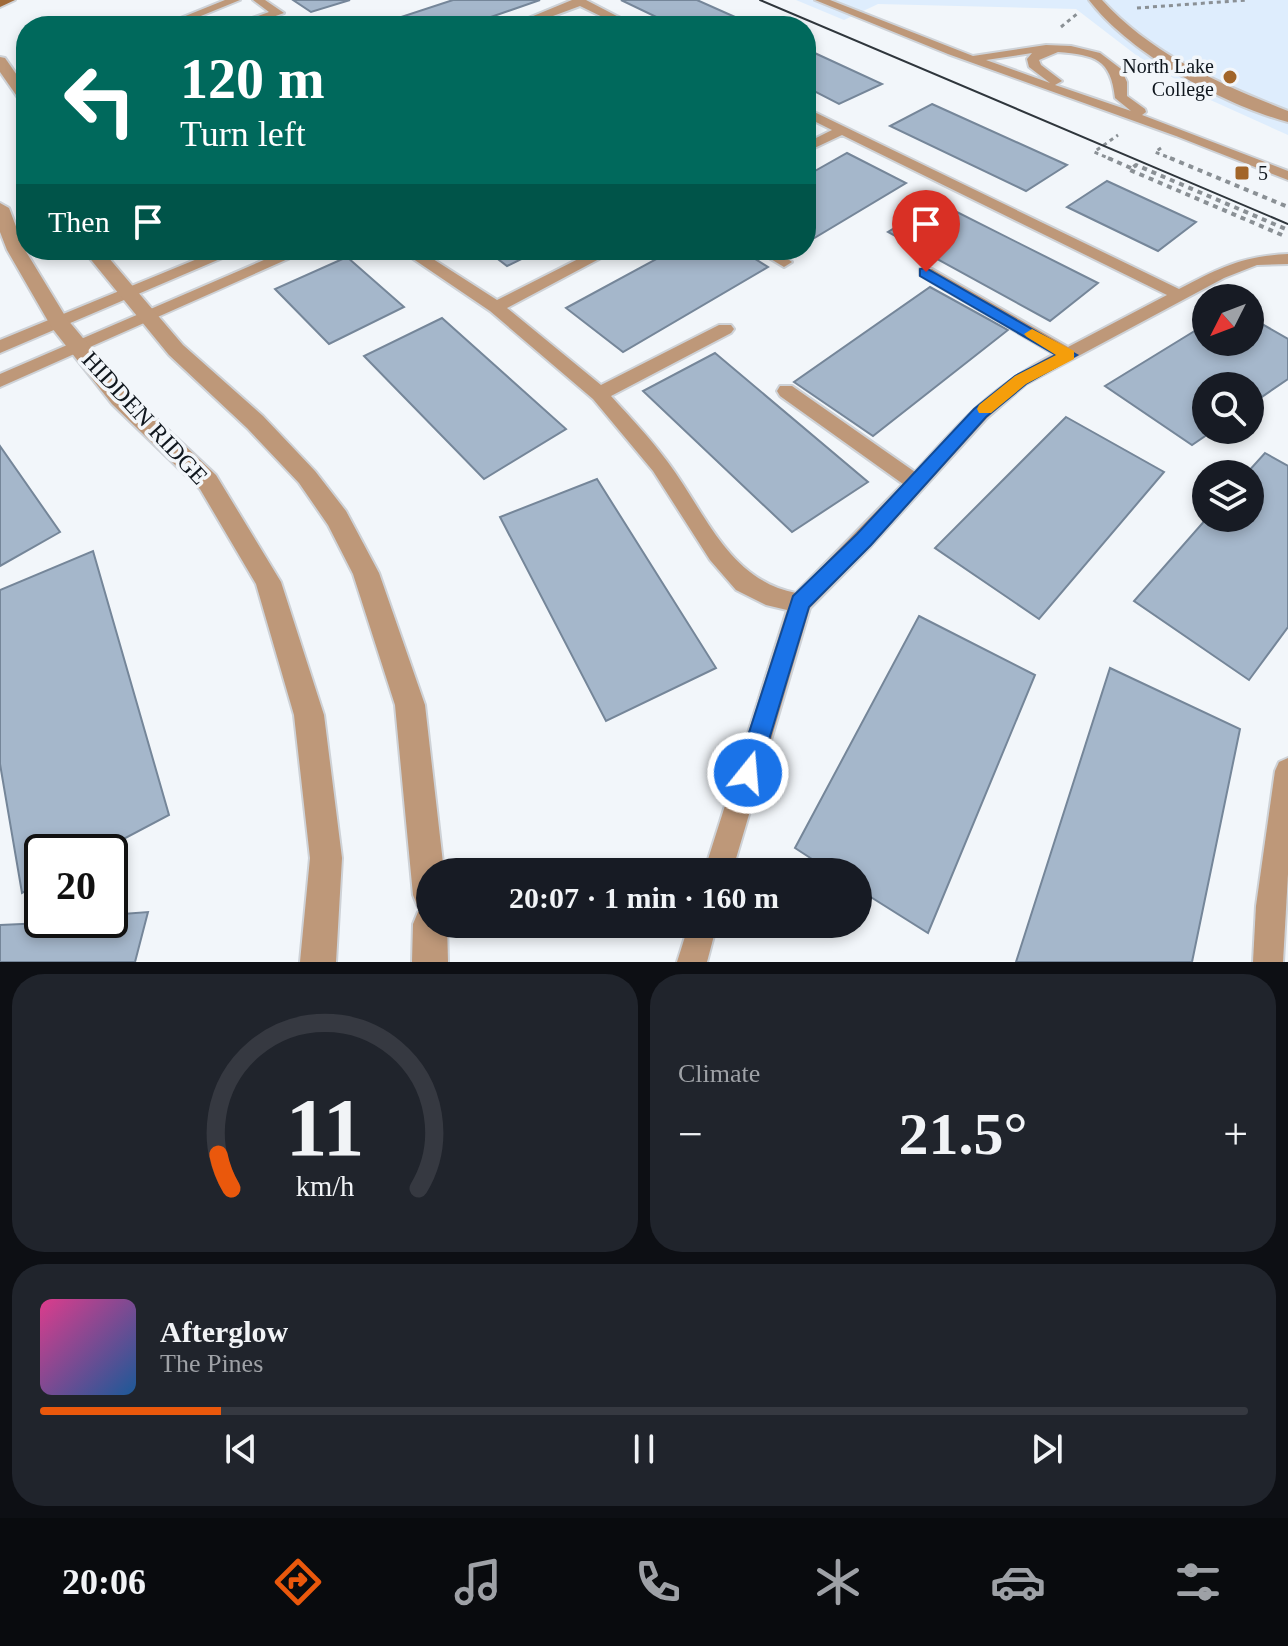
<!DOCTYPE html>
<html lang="en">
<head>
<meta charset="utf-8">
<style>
  :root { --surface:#171b24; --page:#20242c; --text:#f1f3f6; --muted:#9ea1a6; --line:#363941; --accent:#ea580c }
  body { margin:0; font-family:"Times New Roman",serif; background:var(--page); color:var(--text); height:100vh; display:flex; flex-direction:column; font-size:30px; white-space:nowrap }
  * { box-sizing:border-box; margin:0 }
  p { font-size:26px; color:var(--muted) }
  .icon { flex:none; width:44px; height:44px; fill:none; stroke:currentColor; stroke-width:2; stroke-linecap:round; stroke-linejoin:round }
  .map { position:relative; height:962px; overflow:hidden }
  .panel { display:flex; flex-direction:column; gap:12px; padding:12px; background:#0d0f14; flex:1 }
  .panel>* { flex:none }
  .top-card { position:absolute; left:16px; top:16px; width:800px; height:244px; border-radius:32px; box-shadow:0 4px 12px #0003; background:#00695c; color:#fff; overflow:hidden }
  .needle { width:52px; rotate:228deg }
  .controls { position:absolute; left:1192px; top:284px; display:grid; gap:16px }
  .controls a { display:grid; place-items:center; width:72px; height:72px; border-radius:50%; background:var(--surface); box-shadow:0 4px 12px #0003; font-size:40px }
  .speed { position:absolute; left:24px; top:834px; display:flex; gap:16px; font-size:40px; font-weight:700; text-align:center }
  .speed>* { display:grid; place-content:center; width:104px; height:104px; border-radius:50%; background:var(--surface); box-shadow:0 4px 12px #0003; line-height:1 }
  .speed .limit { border:4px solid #111; border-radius:12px; background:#fff; color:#111 }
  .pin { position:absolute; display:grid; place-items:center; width:68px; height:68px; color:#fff; margin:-82px -34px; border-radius:50% 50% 50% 0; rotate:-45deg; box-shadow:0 0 8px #0007 }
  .pin .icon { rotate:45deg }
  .me { position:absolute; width:88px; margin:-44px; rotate:17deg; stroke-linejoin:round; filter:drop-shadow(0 0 6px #0008) }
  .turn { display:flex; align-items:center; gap:28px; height:168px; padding:0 32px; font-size:36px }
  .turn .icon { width:104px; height:104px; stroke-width:2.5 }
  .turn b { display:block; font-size:56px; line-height:68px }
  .then { display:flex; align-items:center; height:76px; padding:0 32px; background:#0003; gap:16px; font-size:30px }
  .big { font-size:60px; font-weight:800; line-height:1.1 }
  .panel .tile { flex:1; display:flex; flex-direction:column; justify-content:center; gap:12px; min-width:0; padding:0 28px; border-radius:32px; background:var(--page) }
  .panel .dial { align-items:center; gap:0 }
  .dial svg { height:208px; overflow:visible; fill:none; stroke:var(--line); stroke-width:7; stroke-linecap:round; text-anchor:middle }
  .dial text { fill:var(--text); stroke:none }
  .song { display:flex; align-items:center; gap:24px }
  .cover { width:96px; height:96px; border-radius:12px; background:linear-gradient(135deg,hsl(330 70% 55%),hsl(210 70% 35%)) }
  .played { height:8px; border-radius:4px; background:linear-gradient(90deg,var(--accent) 15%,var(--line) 15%) }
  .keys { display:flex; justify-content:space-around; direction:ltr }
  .heat { display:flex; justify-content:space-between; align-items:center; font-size:44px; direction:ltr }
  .panel .tiles { flex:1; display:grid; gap:12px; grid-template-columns:1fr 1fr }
  .tile:last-child { grid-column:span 2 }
  .trip { position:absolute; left:416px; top:858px; width:456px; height:80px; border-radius:40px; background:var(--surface); box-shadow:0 4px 12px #0003; font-weight:800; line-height:80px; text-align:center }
  .tabs { display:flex; height:128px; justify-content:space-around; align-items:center; background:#090b0e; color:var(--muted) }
  .tabs .icon { width:56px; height:56px }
  .tabs .current { color:var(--accent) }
  .tabs b { font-size:36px; color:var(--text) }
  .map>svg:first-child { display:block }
  .built { fill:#deedfd }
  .building { fill:#a5b7cb; stroke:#758699; stroke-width:2 }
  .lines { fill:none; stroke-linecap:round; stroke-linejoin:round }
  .lane-casing { stroke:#ced2d7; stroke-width:4 }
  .street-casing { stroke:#ced2d7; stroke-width:4 }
  .secondary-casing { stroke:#ced2d7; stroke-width:4 }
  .path-far1 { stroke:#8a9095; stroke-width:3; stroke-dasharray:4 4; stroke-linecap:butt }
  .path { stroke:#8a9095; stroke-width:4; stroke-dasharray:5 5; stroke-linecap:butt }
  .lane { fill:#be9879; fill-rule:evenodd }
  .street { fill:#be9879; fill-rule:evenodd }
  .secondary { fill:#a06a39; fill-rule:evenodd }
  .tram { stroke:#2f363c; stroke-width:2 }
  .route { fill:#1a73e8; stroke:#114b97; stroke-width:2 }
  .slow { fill:#f59e0b }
  .poi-dot { fill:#a26529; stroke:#f2f6fa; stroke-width:3 }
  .labels { text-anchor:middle; stroke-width:7; stroke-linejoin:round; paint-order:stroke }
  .far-poi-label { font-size:20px; fill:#10171e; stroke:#f2f6fa; text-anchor:end }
  .street-label { font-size:24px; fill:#10171e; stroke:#f2f6fa }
</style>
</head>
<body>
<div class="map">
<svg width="1288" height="962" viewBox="0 0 1288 962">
  <rect width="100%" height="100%" fill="#f2f6fa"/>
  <polygon class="built" points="796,0 1288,0 1288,135 1206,98 1136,55 1076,9 878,4 844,20"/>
  <g class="building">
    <polygon points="293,0 350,0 311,12"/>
    <polygon points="453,0 540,0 465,26 411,26 398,18"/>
    <polygon points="621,0 697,0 753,25 675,26"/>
    <polygon points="136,18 145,26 105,26"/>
    <polygon points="806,49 882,84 839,104 806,87"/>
    <polygon points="932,104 1067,165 1026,191 890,126"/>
    <polygon points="847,153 906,183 806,243 806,176"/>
    <polygon points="1107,181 1196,222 1158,251 1067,207"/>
    <polygon points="937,202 1098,283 1050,321 888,232"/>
    <polygon points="486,250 540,250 507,266"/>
    <polygon points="673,250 741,250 768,267 623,352 566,308"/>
    <polygon points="347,257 404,307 329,344 275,289"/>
    <polygon points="930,287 1008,330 873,436 794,382"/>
    <polygon points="1250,317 1288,339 1288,379 1250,405 1250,386 1206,386 1206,430 1214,430 1192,445 1105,386 1206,324 1206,342 1250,342"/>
    <polygon points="442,318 566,429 484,479 364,356"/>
    <polygon points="715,353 868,482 792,532 643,391"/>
    <polygon points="1066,417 1164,472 1039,619 935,548"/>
    <polygon points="0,446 60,532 0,566"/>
    <polygon points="1265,453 1288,466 1288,627 1249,680 1134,601 1207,518 1250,518 1250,474 1246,474"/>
    <polygon points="597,479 716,668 606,721 500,517"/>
    <polygon points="93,551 169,815 99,852 42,852 42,882 22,893 0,764 0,590"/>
    <polygon points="919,616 1035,675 928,933 858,889 858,872 832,872 795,848"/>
    <polygon points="1110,668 1240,729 1192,962 1016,962"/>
    <polygon points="148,912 135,962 0,962 0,925 110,920 110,915"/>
  </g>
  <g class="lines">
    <g class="lane-casing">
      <g id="lane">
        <polygon points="225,0 240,0 191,20 197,26 185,26 178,19"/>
        <polygon points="253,0 265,0 284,13 248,26 230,26 269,12"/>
        <polygon points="572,0 586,0 636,26 621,26 580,6 526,26 509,26"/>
        <path d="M 815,0 L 830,0 L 973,56 L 1046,45 L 1071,46 L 1100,53 L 1121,69 L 1127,82 L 1127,96 L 1145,109 L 1146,112 L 1142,115 L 1288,171 L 1288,180 L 1176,136 L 948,54 ZM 1058,52 C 1095,55 1111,59 1115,98 L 1131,111 L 1055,85 L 1062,81 L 1041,65 L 1039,60 ZM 1032,53 L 1027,59 L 1029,67 L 1050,83 L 986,60 Z"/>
        <path d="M 806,108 L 1179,289 C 1219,268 1242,256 1288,254 L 1288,264 L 1257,265 L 1224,278 L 1026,384 L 987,418 L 871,546 L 810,608 L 732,872 L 704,872 L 787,610 L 766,605 L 736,590 L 710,560 L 653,471 L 593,399 L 490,311 L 400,250 L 419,250 L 497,300 L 596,250 L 616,250 L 507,308 L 601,385 L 719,325 L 731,325 L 734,329 L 731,333 L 611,396 C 630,417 650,438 667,461 C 705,511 728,580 796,593 L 903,484 L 780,396 L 777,391 L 780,386 L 792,386 L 915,472 C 962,420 991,387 1054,354 L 920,275 L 920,269 L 932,269 L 1068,347 L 1167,295 L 842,135 L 806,152 L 806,143 L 832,130 L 806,117 Z"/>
        <polygon points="219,250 241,250 0,353 0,340"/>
        <polygon points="287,250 308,250 0,387 0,374"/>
        <polygon points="756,250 775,250 792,262 784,267"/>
        <polygon points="1288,758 1288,874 1283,962 1253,962 1256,906 1275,771 1279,762"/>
        <polygon points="689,924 717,924 707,962 677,962"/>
      </g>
    </g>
    <g class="street-casing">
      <g id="street">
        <path d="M 1089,0 L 1102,0 C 1152,55 1220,84 1288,111 L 1288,122 C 1224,105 1129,53 1089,0 Z"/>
        <polygon points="0,57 5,58 26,88 26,104 21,102 0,72"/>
        <polygon points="0,203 9,208 25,250 67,319 128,392 216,475 281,582 324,715 342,858 336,962 300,962 310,858 294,715 256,584 200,489 112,404 52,328 7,250 0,232"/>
        <polygon points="83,250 102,250 183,345 263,416 315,471 346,511 379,573 425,705 444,872 430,872 430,924 447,924 448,962 412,962 413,924 418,912 424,909 418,907 413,895 395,705 353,574 328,525 299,483 247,428 169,355"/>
      </g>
    </g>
    <g class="secondary-casing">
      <polygon id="secondary" points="0,0 15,0 0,7"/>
    </g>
    <g class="path-far1">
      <polyline points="1137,8 1248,0"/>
      <polyline points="1061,27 1078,13"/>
      <polyline points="1161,148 1155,152 1175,160"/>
      <polyline points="1113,160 1094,152 1118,135"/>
    </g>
    <g class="path">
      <polyline points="1108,158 1131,168"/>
      <polyline points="1170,158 1288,207"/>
      <polyline points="1282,235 1130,170 1136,165 1288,230"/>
    </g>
    <use href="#lane" class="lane"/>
    <use href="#street" class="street"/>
    <use href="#secondary" class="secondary"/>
    <polyline class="tram" points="760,0 1288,224"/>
  </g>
  <polygon class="route" points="926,268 1077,355 1026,384 986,417 871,545 809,607 759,773 756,781 748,784 740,781 736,773 793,596 857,534 974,409 1015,376 1056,355 920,276 920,269"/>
  <polygon class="slow" points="1032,329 1074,351 1074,359 1026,384 991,413 979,413 977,409 979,405 1015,376 1056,355 1027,337 1024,334"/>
  <g class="poi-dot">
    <circle cx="1230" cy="77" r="8"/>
    <rect x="1234" y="165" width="16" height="16" rx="4"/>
  </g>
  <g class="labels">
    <g class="far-poi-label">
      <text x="1214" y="73">North Lake<tspan x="1214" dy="23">College</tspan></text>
      <text x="1258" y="180" text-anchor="start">5</text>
    </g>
    <g class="street-label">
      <text transform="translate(145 418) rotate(47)" y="8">HIDDEN RIDGE</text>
    </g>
  </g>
</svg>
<div class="controls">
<a><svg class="needle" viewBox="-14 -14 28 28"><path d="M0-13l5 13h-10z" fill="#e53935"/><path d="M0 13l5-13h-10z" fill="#9ea1a6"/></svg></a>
<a><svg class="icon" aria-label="search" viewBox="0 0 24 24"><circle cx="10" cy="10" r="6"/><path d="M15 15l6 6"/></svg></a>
<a><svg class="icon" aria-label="layers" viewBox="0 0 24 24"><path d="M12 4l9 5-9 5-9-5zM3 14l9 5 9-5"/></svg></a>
</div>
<div class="speed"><div class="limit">20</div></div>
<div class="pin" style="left:926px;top:272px;background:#d93025"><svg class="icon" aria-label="arrive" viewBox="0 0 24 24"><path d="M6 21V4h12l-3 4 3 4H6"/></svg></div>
<svg class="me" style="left:748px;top:773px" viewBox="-20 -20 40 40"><circle r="17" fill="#1a73e8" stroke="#fff" stroke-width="3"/><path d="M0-11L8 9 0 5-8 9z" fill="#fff"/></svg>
<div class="trip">20:07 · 1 min · 160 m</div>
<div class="top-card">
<div class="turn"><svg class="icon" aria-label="left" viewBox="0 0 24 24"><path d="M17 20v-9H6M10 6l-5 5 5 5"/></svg><div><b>120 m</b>Turn left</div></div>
<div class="then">Then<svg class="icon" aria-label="arrive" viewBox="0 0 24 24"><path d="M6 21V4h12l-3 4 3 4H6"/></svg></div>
</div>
</div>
<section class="panel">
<div class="tiles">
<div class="tile dial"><svg viewBox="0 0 100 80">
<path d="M14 69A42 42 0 1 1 86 69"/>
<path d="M14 69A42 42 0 0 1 9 56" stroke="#ea580c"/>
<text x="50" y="56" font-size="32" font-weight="700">11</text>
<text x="50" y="72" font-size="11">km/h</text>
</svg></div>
<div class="tile"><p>Climate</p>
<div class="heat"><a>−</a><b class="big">21.5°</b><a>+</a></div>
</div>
<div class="tile">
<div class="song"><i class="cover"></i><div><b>Afterglow</b><p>The Pines</p></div></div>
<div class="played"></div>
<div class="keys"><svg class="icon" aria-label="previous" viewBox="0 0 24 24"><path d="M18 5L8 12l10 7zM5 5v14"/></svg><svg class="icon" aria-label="pause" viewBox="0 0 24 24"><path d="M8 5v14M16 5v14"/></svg><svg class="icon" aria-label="next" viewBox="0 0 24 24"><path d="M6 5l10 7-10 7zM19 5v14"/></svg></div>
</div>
</div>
</section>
<nav class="tabs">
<b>20:06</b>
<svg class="icon current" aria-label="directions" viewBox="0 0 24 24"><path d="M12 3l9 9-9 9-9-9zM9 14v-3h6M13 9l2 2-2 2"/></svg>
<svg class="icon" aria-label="music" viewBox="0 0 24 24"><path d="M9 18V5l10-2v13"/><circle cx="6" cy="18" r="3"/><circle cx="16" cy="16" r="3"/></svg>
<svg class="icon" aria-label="phone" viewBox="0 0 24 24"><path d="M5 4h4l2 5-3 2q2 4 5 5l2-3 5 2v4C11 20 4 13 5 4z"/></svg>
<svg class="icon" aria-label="climate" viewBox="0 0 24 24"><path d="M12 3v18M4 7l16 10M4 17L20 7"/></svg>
<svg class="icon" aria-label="car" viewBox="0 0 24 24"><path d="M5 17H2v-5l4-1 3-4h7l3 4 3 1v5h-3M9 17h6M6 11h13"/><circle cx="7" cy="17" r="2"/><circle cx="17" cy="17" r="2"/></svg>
<svg class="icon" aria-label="filters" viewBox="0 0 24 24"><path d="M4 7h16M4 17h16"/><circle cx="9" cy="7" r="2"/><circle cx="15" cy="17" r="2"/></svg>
</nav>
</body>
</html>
